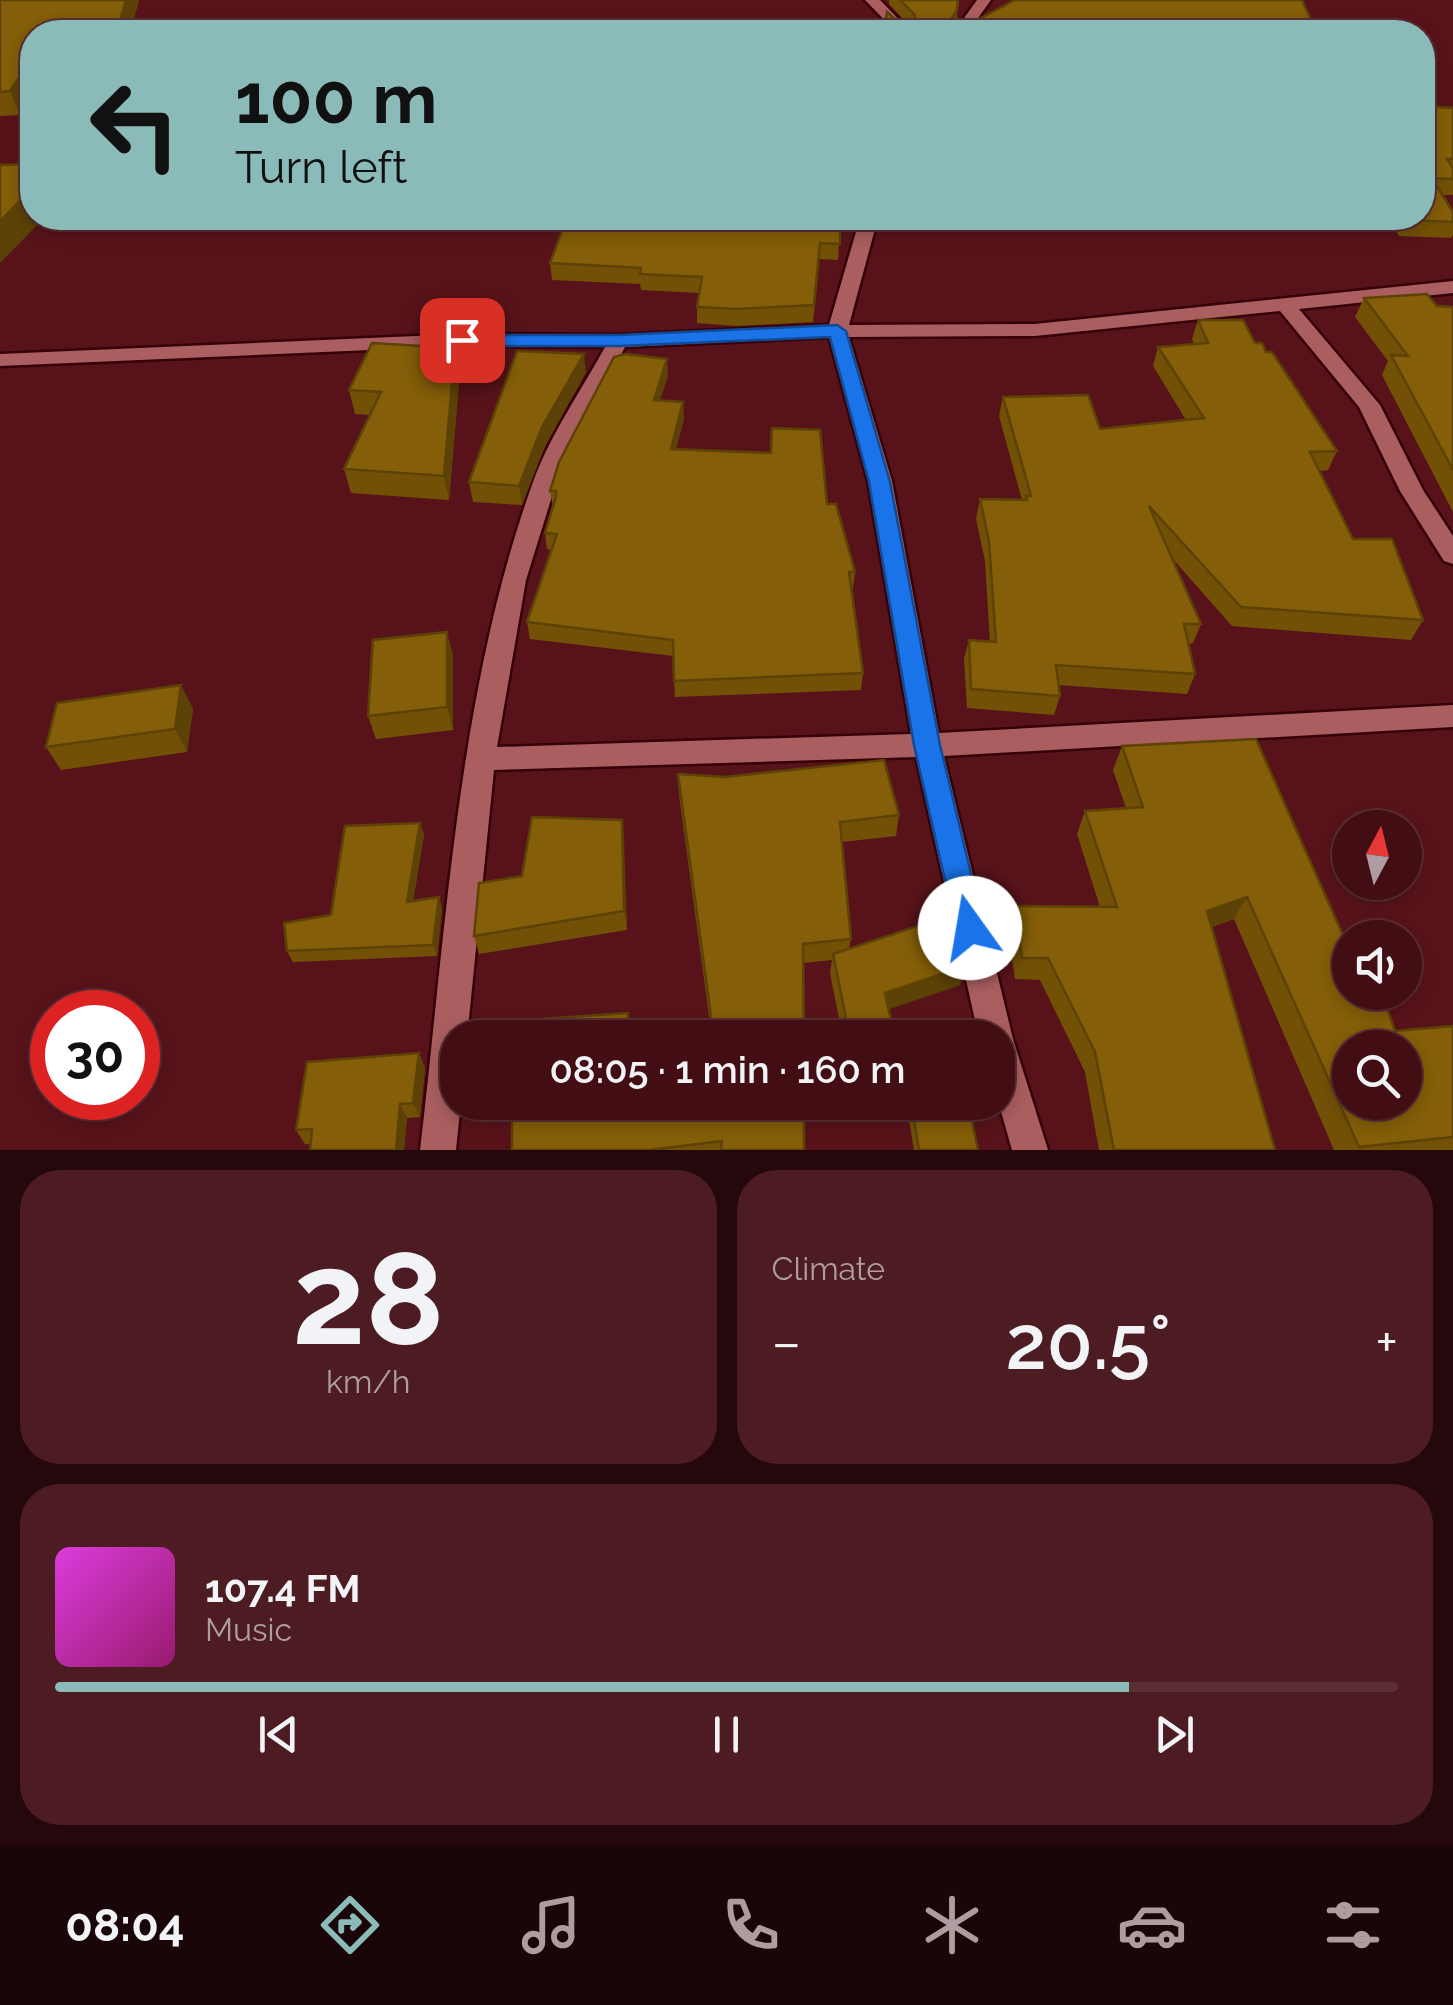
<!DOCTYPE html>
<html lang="en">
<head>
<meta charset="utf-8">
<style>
  :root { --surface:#420e14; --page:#4c1c22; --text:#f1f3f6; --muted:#ae9ca0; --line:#5a2e34; --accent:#8bbbb9 }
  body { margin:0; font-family:Raleway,sans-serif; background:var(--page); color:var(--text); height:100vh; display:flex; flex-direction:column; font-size:38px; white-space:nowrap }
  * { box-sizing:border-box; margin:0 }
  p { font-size:32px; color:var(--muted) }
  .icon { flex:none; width:55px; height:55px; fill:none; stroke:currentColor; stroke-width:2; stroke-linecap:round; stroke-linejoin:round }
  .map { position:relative; height:1150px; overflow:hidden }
  .sheet { display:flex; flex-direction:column; gap:20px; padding:20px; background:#24080b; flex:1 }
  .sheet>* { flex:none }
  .hud { position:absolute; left:20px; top:20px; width:1415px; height:210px; border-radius:40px; box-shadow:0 5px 15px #0003,0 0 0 2px var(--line); background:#8bbbb9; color:#111; overflow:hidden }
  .needle { width:65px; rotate:7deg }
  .buttons { position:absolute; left:1332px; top:810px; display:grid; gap:20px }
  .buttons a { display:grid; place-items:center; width:90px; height:90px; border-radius:50%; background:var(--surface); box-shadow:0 5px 15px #0003,0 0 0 2px var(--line); font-size:50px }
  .speed { position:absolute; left:30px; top:990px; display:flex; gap:20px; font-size:50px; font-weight:700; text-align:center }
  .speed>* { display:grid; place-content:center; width:130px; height:130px; border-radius:50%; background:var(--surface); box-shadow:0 5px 15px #0003,0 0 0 2px var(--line); line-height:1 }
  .speed .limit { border:15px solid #d22; background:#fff; color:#111 }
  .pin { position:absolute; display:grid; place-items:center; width:85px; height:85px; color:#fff; margin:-42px; border-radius:20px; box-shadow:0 5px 15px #0006 }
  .me { position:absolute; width:110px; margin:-55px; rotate:347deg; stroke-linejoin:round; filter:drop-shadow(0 0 8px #0008) }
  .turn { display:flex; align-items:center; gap:35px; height:210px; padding:0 50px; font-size:45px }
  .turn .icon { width:130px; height:130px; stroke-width:2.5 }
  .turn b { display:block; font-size:70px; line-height:85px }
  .big { font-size:75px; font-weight:600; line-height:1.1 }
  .sheet .widget { flex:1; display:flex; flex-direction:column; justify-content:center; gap:15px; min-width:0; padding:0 35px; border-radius:40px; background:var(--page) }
  .sheet .dial { align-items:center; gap:0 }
  .dial b { font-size:130px; line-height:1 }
  .song { display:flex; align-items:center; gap:30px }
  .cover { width:120px; height:120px; border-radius:15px; background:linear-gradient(135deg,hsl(300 70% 55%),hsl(320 70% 35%)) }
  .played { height:10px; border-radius:5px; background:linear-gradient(90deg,var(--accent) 80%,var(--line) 80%) }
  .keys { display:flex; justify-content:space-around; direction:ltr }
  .heat { display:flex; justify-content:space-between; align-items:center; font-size:55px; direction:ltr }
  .sheet .tiles { flex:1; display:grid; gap:20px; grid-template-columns:1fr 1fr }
  .widget:last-child { grid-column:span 2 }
  .trip { position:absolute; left:440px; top:1020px; width:575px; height:100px; border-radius:40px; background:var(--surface); box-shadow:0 5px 15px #0003,0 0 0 2px var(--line); font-weight:600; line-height:100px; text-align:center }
  .tabs { display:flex; height:160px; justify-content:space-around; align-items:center; background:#1a0608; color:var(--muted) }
  .tabs .icon { width:70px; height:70px }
  .tabs .selected { color:var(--accent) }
  .tabs b { font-size:45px; color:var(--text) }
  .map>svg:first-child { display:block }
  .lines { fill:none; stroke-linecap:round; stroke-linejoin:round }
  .street-casing { stroke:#340208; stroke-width:5 }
  .street { fill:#aa5e5f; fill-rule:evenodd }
  .wall { fill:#725107 }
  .shaded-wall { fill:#5c4206 }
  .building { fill:#845e08; stroke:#5c4206; stroke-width:2.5; fill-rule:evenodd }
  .route { fill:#1a73e8; stroke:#114b97; stroke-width:2.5 }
</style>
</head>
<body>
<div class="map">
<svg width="1453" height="1150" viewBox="0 0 1453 1150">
  <rect width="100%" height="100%" fill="#58131a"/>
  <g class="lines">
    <g class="street-casing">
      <g id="street">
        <polygon points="865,0 880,0 911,32 896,32"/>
        <polygon points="977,0 991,0 968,32 954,32"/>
        <path d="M 860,218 L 878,218 L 849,325 L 1035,324 L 1453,281 L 1453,293 L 1299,309 L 1380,405 L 1423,490 L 1453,536 L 1453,564 L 1444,561 L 1400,491 L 1359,407 L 1280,311 L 1035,336 L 849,337 L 892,481 L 939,733 L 1453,705 L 1453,727 L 944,756 L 1013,1039 L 1048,1150 L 1012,1150 L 998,1101 L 998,1038 L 979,1038 L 916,757 L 494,770 L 467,1038 L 458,1038 L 458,1102 L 461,1102 L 456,1150 L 420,1150 C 446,931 458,689 533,482 C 550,435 581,391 605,347 L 462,346 L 0,366 L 0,354 L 462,334 L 618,335 L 829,325 ZM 829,337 L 868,481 L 911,734 L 497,747 L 526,580 L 558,477 L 625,347 Z"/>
      </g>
    </g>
    <use href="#street" class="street"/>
  </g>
  <g class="wall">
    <polygon points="0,0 139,0 130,32 32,32 32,96 20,115 0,116"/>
    <polygon points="889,0 958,0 956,31 884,32 897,21 905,21 889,4"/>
    <polygon points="1453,108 1453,195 1443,195 1453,212 1453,235 1451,238 1399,236 1389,218 1422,218"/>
    <polygon points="447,218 555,218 448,223"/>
    <polygon points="840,218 838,260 819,259 813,322 737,326 697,323 697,307 699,293 641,290 640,284 552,280 550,263"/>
    <polygon points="1364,298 1437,306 1453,307 1453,512 1382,375 1388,361 1355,317"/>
    <polygon points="1198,320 1255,343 1266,352 1337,451 1328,470 1319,471 1353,539 1423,620 1411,640 1232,626 1172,558 1201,624 1193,643 1188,644 1195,674 1187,694 1058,685 1060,696 1054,715 967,708 964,659 969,640 990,642 985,561 976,519 980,499 1022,500 999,416 1003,397 1100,429 1186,420 1153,366 1158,347 1194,344 1192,339"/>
    <polygon points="455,348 460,371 449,500 351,493 344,469 370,415 355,414 349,390"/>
    <polygon points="586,372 545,446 522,505 473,502 469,482"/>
    <polygon points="668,375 660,400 684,418 676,449 827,504 855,572 853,588 851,588 863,673 861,690 675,697 673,656 530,639 527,622 552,550 547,549 545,533 553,507 550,491"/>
    <polygon points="453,655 453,730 376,739 368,716"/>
    <polygon points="193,709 187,752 61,770 46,747"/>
    <polygon points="1122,746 1350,992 1395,1031 1453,1026 1453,1150 1334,1150 1234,919 1212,927 1275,1150 1099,1150 1085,1072 1040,980 1015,979 1007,928 1014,906 1100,907 1077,834 1085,811 1126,808 1113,770"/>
    <polygon points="678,774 899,815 896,836 842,842 851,939 849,948 960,985 888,1009 895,1038 843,1038 830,973 832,960 803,963 804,1038 712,1038 679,795"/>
    <polygon points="622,820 627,930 479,954 474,936 522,876"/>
    <polygon points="420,823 424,835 413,901 442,908 437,956 293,962 287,951 331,915"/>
    <polygon points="419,1053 425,1068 420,1117 407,1118 404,1150 310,1150 311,1144 305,1144 296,1130"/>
    <polygon points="459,1102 804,1102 804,1150 512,1150 512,1111 463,1114"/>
    <polygon points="906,1102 968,1102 978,1150 914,1150"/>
  </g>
  <g class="shaded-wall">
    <polygon points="126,0 139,0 130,32 117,32"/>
    <polygon points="32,58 32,96 20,115 10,91"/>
    <polygon points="32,189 32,218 44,218 0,263 0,221"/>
    <polygon points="455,348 460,371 449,500 444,476"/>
    <polygon points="584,354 586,372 545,446 522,505 519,486 542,427"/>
    <polygon points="667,359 668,375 655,416 654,400"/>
    <polygon points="683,402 684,418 671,465 671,449"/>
    <polygon points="447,632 453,655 453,730 447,707"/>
    <polygon points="181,685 193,709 187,752 175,729"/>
    <polygon points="622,820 624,839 627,930 624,911"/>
    <polygon points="420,823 424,835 411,914 407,902"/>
    <polygon points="439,897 442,908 437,956 433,945"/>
    <polygon points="1247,897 1234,919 1195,933 1207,911"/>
    <polygon points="966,966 960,985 881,1012 885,993"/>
    <polygon points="419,1053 425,1068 420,1117 413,1103"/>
    <polygon points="400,1104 407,1118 404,1150 396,1150"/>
  </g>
  <g class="building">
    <polygon points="0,0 126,0 117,31 92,32 32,32 32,58 10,91 0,92"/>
    <polygon points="900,0 958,0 957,10 952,18 956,21 956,31 1015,0 1302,0 1316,32 884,32 887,12 897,21 915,20 915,15"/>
    <polygon points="1422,106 1453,108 1453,159 1447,159 1453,168 1453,179 1432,178 1453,212 1453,222 1406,220 1405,218 1422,218"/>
    <polygon points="32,164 32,189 0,221 0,165"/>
    <polygon points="567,218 840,218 840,244 820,243 814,305 737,309 697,307 702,277 640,274 641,268 550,263"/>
    <polygon points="1427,294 1437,306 1453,307 1453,470 1391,355 1408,356 1364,298"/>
    <polygon points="1198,320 1243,320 1255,343 1262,343 1266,352 1272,352 1337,451 1310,452 1353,539 1392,539 1423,620 1241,607 1149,506 1201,624 1184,624 1195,674 1056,665 1060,696 971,689 969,640 996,642 989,542 980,499 1027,500 1026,496 1031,496 1003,397 1088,395 1100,429 1204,418 1158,347 1208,343"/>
    <polygon points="372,343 455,348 444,476 344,469 381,392 349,390"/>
    <polygon points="517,351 584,354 542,427 519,486 469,482"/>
    <polygon points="625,354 667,359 654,400 683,402 671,449 771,453 772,428 820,430 827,504 836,504 855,572 849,572 863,673 674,681 673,640 527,622 557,534 545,533 556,497 556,491 550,491 559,462 614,357"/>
    <polygon points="447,632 447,707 368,716 373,640"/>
    <polygon points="181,685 175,729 46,747 57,703"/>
    <path d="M 1256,739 L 1350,951 L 1350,992 L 1381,992 L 1395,1031 L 1453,1026 L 1453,1137 L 1359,1147 L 1247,897 L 1207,911 L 1275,1150 L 1114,1150 L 1095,1052 L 1048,958 L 1022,958 L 1014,906 L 1117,907 L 1085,811 L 1143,807 L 1122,746 ZM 1350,1048 L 1405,1048 L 1405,1102 L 1350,1102 Z"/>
    <polygon points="884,760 899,815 840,822 851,939 803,944 804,1038 714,1038 678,774 725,777"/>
    <polygon points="532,817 622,820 624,911 474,936 479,883 522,876"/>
    <polygon points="420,823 407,902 439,897 433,945 287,951 284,923 331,915 345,826"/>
    <polygon points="942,918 966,966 885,993 895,1038 850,1038 833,954"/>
    <polygon points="628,1013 628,1038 483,1038 484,1023"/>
    <polygon points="455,1047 458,1047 457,1097"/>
    <polygon points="419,1053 413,1103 400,1104 396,1150 310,1150 312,1129 296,1130 307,1062"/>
    <polygon points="512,1102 804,1102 804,1150 721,1150 722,1141 650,1150 512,1150"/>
    <polygon points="911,1102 968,1102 978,1150 919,1150"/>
  </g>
  <polygon class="route" points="837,325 846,331 890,482 940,745 984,928 980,937 970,941 960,937 956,928 914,745 869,482 830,337 618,346 462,346 453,340 462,335 618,335"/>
</svg>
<div class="buttons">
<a><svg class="needle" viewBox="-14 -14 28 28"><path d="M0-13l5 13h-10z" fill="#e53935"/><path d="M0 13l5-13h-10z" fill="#ae9ca0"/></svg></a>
<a><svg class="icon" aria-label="sound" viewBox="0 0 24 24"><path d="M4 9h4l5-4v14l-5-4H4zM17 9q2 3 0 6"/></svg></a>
<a><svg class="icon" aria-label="search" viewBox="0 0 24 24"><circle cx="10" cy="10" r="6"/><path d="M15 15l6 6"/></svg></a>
</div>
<div class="speed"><div class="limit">30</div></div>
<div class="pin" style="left:462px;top:340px;background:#d93025"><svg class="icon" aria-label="arrive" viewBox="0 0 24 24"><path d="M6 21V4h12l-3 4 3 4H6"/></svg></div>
<svg class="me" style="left:970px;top:928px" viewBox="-20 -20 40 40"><circle r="19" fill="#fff"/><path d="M0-13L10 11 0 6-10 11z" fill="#1a73e8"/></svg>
<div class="trip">08:05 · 1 min · 160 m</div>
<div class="hud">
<div class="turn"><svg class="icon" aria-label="left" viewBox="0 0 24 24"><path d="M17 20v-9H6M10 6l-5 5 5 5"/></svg><div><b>100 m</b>Turn left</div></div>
</div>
</div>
<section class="sheet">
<div class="tiles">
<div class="widget dial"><b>28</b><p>km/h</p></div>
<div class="widget"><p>Climate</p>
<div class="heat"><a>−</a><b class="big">20.5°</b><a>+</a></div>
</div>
<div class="widget">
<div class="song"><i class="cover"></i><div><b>107.4 FM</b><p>Music</p></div></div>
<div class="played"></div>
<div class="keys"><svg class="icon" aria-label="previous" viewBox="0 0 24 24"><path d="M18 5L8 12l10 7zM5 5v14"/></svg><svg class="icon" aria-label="pause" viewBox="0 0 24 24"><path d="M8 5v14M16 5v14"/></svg><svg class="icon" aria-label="next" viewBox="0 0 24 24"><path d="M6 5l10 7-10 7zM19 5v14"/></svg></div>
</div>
</div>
</section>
<nav class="tabs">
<b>08:04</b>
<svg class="icon selected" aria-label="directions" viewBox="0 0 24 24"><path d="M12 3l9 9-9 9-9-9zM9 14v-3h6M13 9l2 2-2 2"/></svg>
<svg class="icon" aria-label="music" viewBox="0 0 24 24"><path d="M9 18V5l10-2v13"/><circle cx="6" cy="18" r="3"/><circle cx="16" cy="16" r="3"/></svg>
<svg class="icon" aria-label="phone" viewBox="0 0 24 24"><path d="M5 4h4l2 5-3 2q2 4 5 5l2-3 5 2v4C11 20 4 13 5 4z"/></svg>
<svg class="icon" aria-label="climate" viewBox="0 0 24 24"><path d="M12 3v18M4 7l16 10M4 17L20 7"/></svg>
<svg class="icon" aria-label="car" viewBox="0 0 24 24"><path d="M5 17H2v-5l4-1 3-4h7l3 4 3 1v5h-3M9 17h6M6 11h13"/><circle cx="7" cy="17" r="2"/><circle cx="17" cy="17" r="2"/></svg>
<svg class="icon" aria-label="filters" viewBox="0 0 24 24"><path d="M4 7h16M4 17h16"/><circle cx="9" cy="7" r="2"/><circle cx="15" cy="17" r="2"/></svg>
</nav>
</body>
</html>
